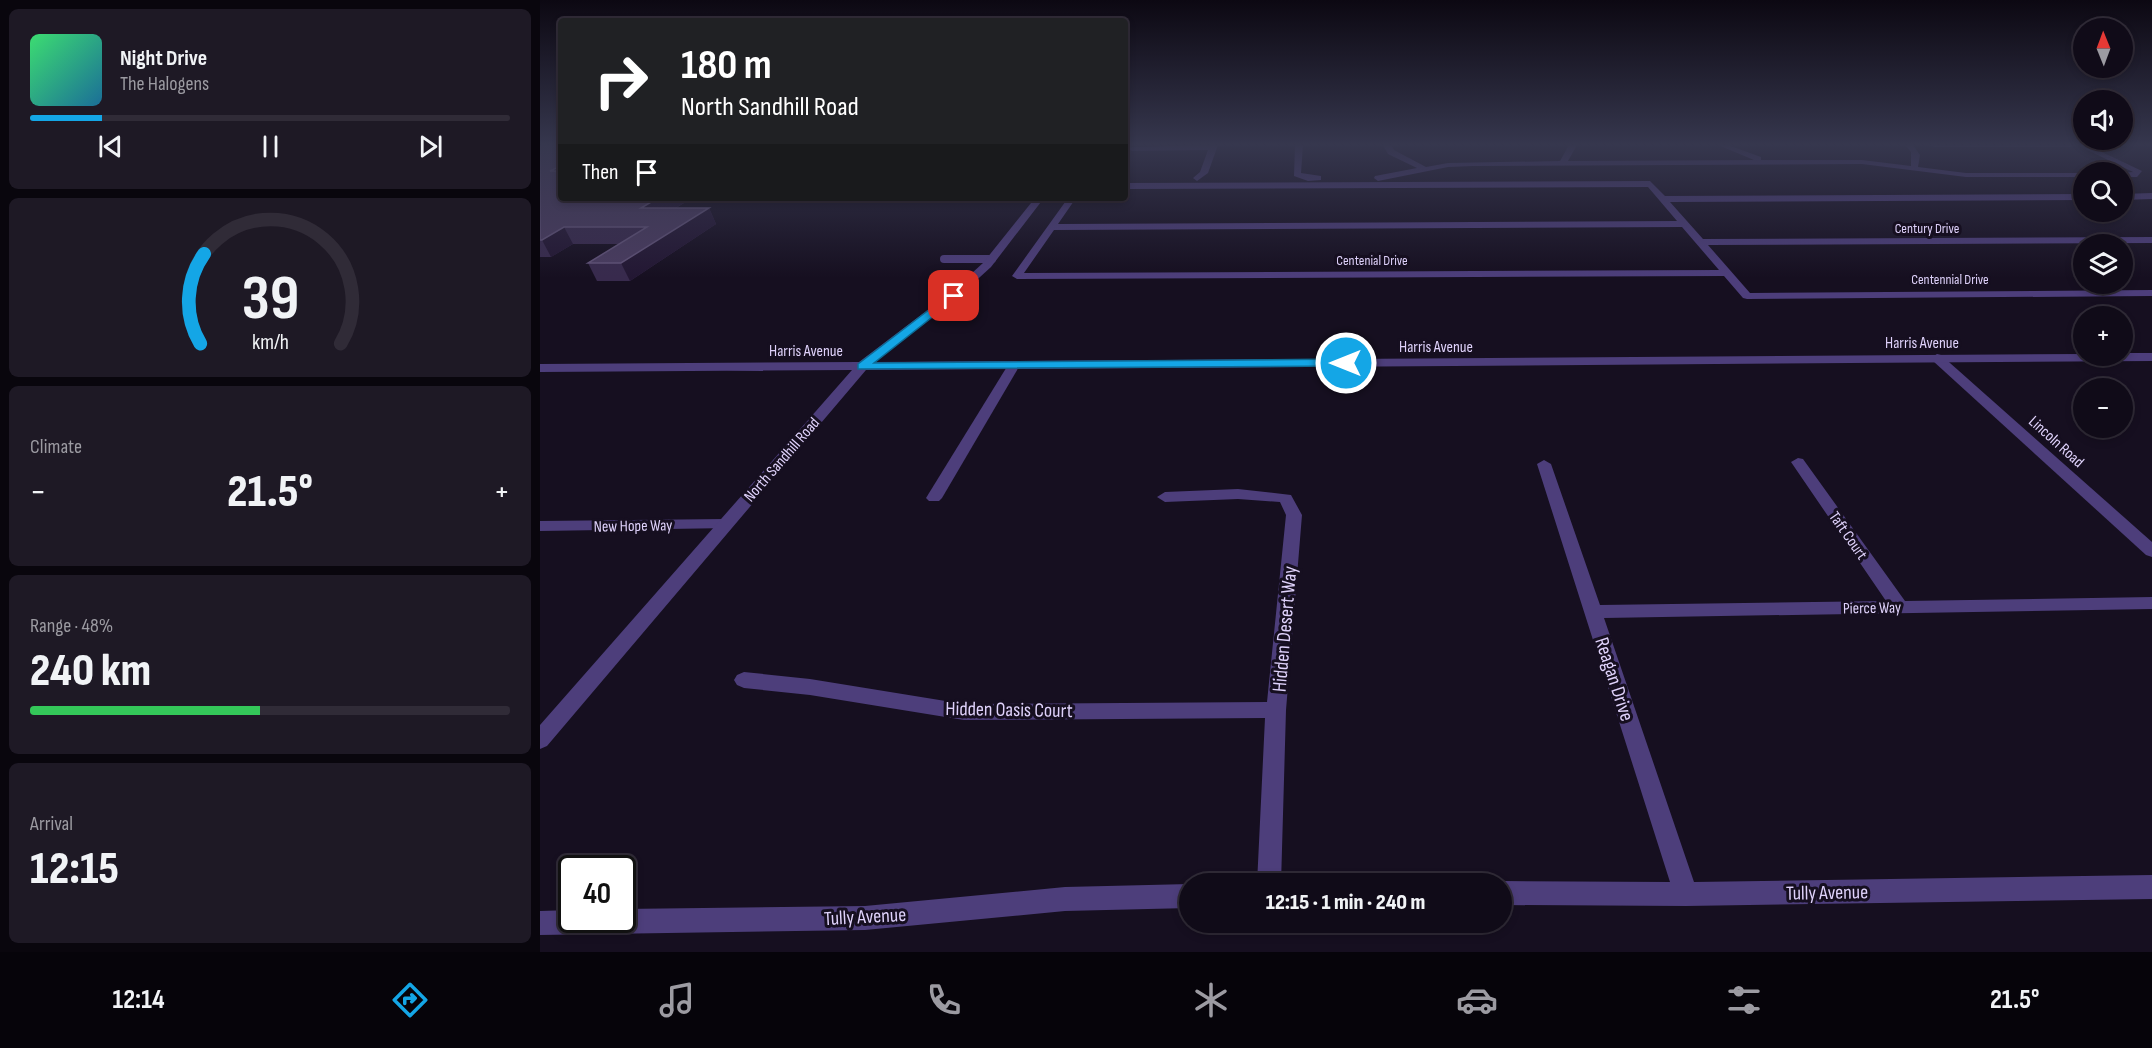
<!DOCTYPE html>
<html lang="en">
<head>
<meta charset="utf-8">
<style>
  :root { --surface:#100b18; --page:#1e1925; --text:#f1f3f6; --muted:#9c9ba2; --line:#302b37; --accent:#14a6e6 }
  body { margin:0; font-family:"Sofia Sans Condensed",sans-serif; background:var(--page); color:var(--text); height:100vh; display:flex; flex-direction:column; font-size:22px; white-space:nowrap }
  * { box-sizing:border-box; margin:0 }
  p { font-size:20px; color:var(--muted) }
  .icon { flex:none; width:33px; height:33px; fill:none; stroke:currentColor; stroke-width:2; stroke-linecap:round; stroke-linejoin:round }
  .map { position:relative; flex:1; overflow:hidden }
  .panel { display:flex; flex-direction:column; gap:9px; padding:9px; background:#09060d; width:540px }
  .panel>* { flex:none }
  .guide { position:absolute; left:18px; top:18px; width:570px; height:183px; border-radius:6px; box-shadow:0 3px 9px #0003,0 0 0 2px var(--line); background:#202124; color:#fff; overflow:hidden }
  .needle { width:39px; rotate:359deg }
  .buttons { position:absolute; left:1533px; top:18px; display:grid; gap:12px }
  .buttons a { display:grid; place-items:center; width:60px; height:60px; border-radius:50%; background:var(--surface); box-shadow:0 3px 9px #0003,0 0 0 2px var(--line); font-size:30px }
  .speed { position:absolute; left:18px; top:855px; display:flex; gap:12px; font-size:30px; font-weight:700; text-align:center }
  .speed>* { display:grid; place-content:center; width:78px; height:78px; border-radius:50%; background:var(--surface); box-shadow:0 3px 9px #0003,0 0 0 2px var(--line); line-height:1 }
  .speed .limit { border:3px solid #111; border-radius:9px; background:#fff; color:#111 }
  .pin { position:absolute; display:grid; place-items:center; width:51px; height:51px; color:#fff; margin:-26px; border-radius:12px; box-shadow:0 3px 9px #0006 }
  .me { position:absolute; width:66px; margin:-33px; rotate:270deg; stroke-linejoin:round; filter:drop-shadow(0 0 4px #0008) }
  .turn { display:flex; align-items:center; gap:21px; height:126px; padding:0 24px; font-size:27px }
  .turn .icon { width:78px; height:78px; stroke-width:2.5 }
  .turn b { display:block; font-size:42px; line-height:51px }
  .then { display:flex; align-items:center; height:57px; padding:0 24px; background:#0003; gap:12px; font-size:22px }
  .big { font-size:45px; font-weight:800; line-height:1.1 }
  .panel .tile { flex:1; display:flex; flex-direction:column; justify-content:center; gap:9px; min-width:0; padding:0 21px; border-radius:9px; background:var(--page) }
  .panel .dial { align-items:center; gap:0 }
  .dial svg { height:156px; overflow:visible; fill:none; stroke:var(--line); stroke-width:7; stroke-linecap:round; text-anchor:middle }
  .dial text { fill:var(--text); stroke:none }
  .song { display:flex; align-items:center; gap:18px }
  .cover { width:72px; height:72px; border-radius:9px; background:linear-gradient(135deg,hsl(140 70% 55%),hsl(200 70% 35%)) }
  .played { height:6px; border-radius:3px; background:linear-gradient(90deg,var(--accent) 15%,var(--line) 15%) }
  .keys { display:flex; justify-content:space-around; direction:ltr }
  .heat { display:flex; justify-content:space-between; align-items:center; font-size:33px; direction:ltr }
  .charge { height:9px; border-radius:4px; background:linear-gradient(90deg,#34c759 48%,var(--line) 0) }
  .trip { position:absolute; left:639px; top:873px; width:333px; height:60px; border-radius:30px; background:var(--surface); box-shadow:0 3px 9px #0003,0 0 0 2px var(--line); font-weight:800; line-height:60px; text-align:center }
  .tab-bar { display:flex; height:96px; justify-content:space-around; align-items:center; background:#06040a; color:var(--muted) }
  .tab-bar .icon { width:42px; height:42px }
  .tab-bar .current { color:var(--accent) }
  .tab-bar b { font-size:27px; color:var(--text) }
  main { display:flex; flex:1; min-height:0 }
  .map>svg:first-child { display:block }
  .lines { fill:none; stroke-linecap:round; stroke-linejoin:round }
  .service { stroke:#4d3e7b; stroke-width:8 }
  .minor { fill:#4d3e7b; fill-rule:evenodd }
  .tertiary { fill:#4d3e7b; fill-rule:evenodd }
  .wall { fill:#382a4d }
  .shaded-wall { fill:#231733 }
  .building { fill:#4a3c60; stroke:#615378; stroke-width:1.5 }
  .route { fill:#14a6e6; stroke:#0d6c96; stroke-width:1.5 }
  .labels { text-anchor:middle; stroke-width:6; stroke-linejoin:round; paint-order:stroke }
  .far-street-label { font-size:14px; fill:#dfd2fb; stroke:#160f20 }
  .street-label { font-size:16px; fill:#dfd2fb; stroke:#160f20 }
  .near-street-label { font-size:20px; fill:#dfd2fb; stroke:#160f20 }
</style>
</head>
<body>
<main>
<section class="panel">
<div class="tile">
<div class="song"><i class="cover"></i><div><b>Night Drive</b><p>The Halogens</p></div></div>
<div class="played"></div>
<div class="keys"><svg class="icon" aria-label="previous" viewBox="0 0 24 24"><path d="M18 5L8 12l10 7zM5 5v14"/></svg><svg class="icon" aria-label="pause" viewBox="0 0 24 24"><path d="M8 5v14M16 5v14"/></svg><svg class="icon" aria-label="next" viewBox="0 0 24 24"><path d="M6 5l10 7-10 7zM19 5v14"/></svg></div>
</div>
<div class="tile dial"><svg viewBox="0 0 100 80">
<path d="M14 69A42 42 0 1 1 86 69"/>
<path d="M14 69A42 42 0 0 1 16 23" stroke="#14a6e6"/>
<text x="50" y="56" font-size="32" font-weight="700">39</text>
<text x="50" y="72" font-size="11">km/h</text>
</svg></div>
<div class="tile"><p>Climate</p>
<div class="heat"><a>−</a><b class="big">21.5°</b><a>+</a></div>
</div>
<div class="tile"><p>Range · 48%</p><b class="big">240 km</b><div class="charge"></div></div>
<div class="tile"><p>Arrival</p><b class="big">12:15</b></div>
</section>
<div class="map">
<svg width="1612" height="952" viewBox="0 0 1612 952">
  <rect width="100%" height="100%" fill="#160f20"/>
  <g class="lines">
    <polyline class="service" points="404,259 452,259"/>
    <g class="minor">
      <polygon points="678,145 668,173 657,181 653,178 660,172 668,150 592,151 588,149 592,147"/>
      <polygon points="755,145 763,145 761,173 781,176 781,180 768,181 754,176"/>
      <polygon points="843,145 851,145 854,150 886,167 908,163 1020,161 1029,145 1037,145 1028,161 1214,160 1178,145 1188,145 1221,157 1221,160 1322,160 1371,166 1371,152 1365,145 1373,145 1380,155 1378,167 1426,173 1544,173 1544,177 1426,177 1322,164 933,166 908,167 838,181 834,178 835,176 877,168 848,154"/>
      <polygon points="1390,145 1534,145 1530,147 1394,147"/>
      <polygon points="1537,145 1547,145 1602,171 1597,177 1582,177 1582,173 1593,172"/>
      <path d="M 1110,181 L 1125,196 L 1544,194 L 1544,200 L 1130,202 L 1163,239 L 1612,237 L 1612,243 L 1168,245 L 1210,293 L 1612,290 L 1612,296 L 1207,299 L 1203,298 L 1184,276 L 477,279 L 472,276 L 528,198 L 536,198 L 518,224 L 1137,221 L 1108,187 L 585,189 L 585,183 ZM 1142,227 L 1179,270 L 484,273 L 514,230 Z"/>
      <polygon points="1612,193 1612,199 1582,200 1582,194"/>
      <polygon points="1397,354 1401,355 1612,542 1612,557 1606,555 1393,361 1391,358"/>
      <polygon points="474,361 480,365 402,498 399,501 389,501 386,498 468,365"/>
      <polygon points="1258,458 1263,459 1365,601 1612,597 1612,609 1064,618 1154,882 1612,875 1612,899 1146,906 962,905 962,884 956,884 962,881 1130,882 997,464 1004,460 1011,464 1060,605 1346,601 1251,462"/>
      <polygon points="698,489 751,495 762,515 746,710 741,884 717,884 725,718 424,720 270,695 204,688 197,685 194,680 197,675 204,672 270,679 424,704 727,702 746,515 740,502 698,499 625,502 617,497 625,492"/>
      <polygon points="185,519 191,520 193,524 191,528 0,531 0,521"/>
      <polygon points="650,884 650,908 525,911 325,930 0,935 0,911 32,910 32,920 82,920 82,909 325,906 525,887"/>
    </g>
    <polygon class="tertiary" points="495,198 504,198 451,267 418,297 335,362 1544,354 1582,356 1582,353 1612,353 1612,361 326,370 7,746 0,749 0,725 312,370 0,372 0,364 319,362 410,293 443,263"/>
  </g>
  <polygon class="wall" points="0,145 21,198 152,198 136,208 169,208 176,224 90,281 57,281 48,263 79,244 33,244 11,257 0,257"/>
  <g class="shaded-wall">
    <polygon points="21,166 21,185 10,171"/>
    <polygon points="118,198 152,198 109,224 101,208"/>
    <polygon points="169,208 176,224 90,281 81,263"/>
    <polygon points="24,227 33,244 11,257 2,240"/>
  </g>
  <polygon class="building" points="0,145 21,145 21,166 10,171 21,171 21,198 118,198 101,208 169,208 81,263 48,263 107,227 24,227 2,240 0,240"/>
  <linearGradient id="sky" x2="0" y2="1"><stop stop-color="#0c0812"/><stop offset="0.52" stop-color="#36374e"/><stop offset="1" stop-color="#36374e" stop-opacity="0"/></linearGradient>
  <rect width="1612" height="278" fill="url(#sky)"/>
  <polygon class="route" points="411,293 419,296 334,363 806,359 811,363 806,366 318,369 318,364"/>
  <g class="labels">
    <g class="far-street-label">
      <text x="1387" y="233">Century Drive</text>
      <text x="832" y="265">Centenial Drive</text>
      <text x="1410" y="284">Centennial Drive</text>
    </g>
    <g class="street-label">
      <text x="1382" y="348">Harris Avenue</text>
      <text x="896" y="352">Harris Avenue</text>
      <text x="266" y="356">Harris Avenue</text>
      <text transform="translate(1517 441) rotate(42)" y="6">Lincoln Road</text>
      <text transform="translate(241 459) rotate(-49)" y="6">North Sandhill Road</text>
      <text transform="translate(93 525) rotate(-1)" y="6">New Hope Way</text>
      <text transform="translate(1309 535) rotate(55)" y="6">Taft Court</text>
      <text transform="translate(1332 607) rotate(-1)" y="6">Pierce Way</text>
    </g>
    <g class="near-street-label">
      <text transform="translate(744 629) rotate(-85)" y="7">Hidden Desert Way</text>
      <text transform="translate(1075 679) rotate(72)" y="7">Reagan Drive</text>
      <text transform="translate(469 709) rotate(1)" y="7">Hidden Oasis Court</text>
      <text transform="translate(1287 892) rotate(-1)" y="7">Tully Avenue</text>
      <text transform="translate(325 916) rotate(-3)" y="7">Tully Avenue</text>
    </g>
  </g>
</svg>
<div class="buttons">
<a><svg class="needle" viewBox="-14 -14 28 28"><path d="M0-13l5 13h-10z" fill="#e53935"/><path d="M0 13l5-13h-10z" fill="#9c9ba2"/></svg></a>
<a><svg class="icon" aria-label="sound" viewBox="0 0 24 24"><path d="M4 9h4l5-4v14l-5-4H4zM17 9q2 3 0 6"/></svg></a>
<a><svg class="icon" aria-label="search" viewBox="0 0 24 24"><circle cx="10" cy="10" r="6"/><path d="M15 15l6 6"/></svg></a>
<a><svg class="icon" aria-label="layers" viewBox="0 0 24 24"><path d="M12 4l9 5-9 5-9-5zM3 14l9 5 9-5"/></svg></a>
<a>+</a>
<a>−</a>
</div>
<div class="speed"><div class="limit">40</div></div>
<div class="pin" style="left:414px;top:296px;background:#d93025"><svg class="icon" aria-label="arrive" viewBox="0 0 24 24"><path d="M6 21V4h12l-3 4 3 4H6"/></svg></div>
<svg class="me" style="left:806px;top:363px" viewBox="-20 -20 40 40"><circle r="17" fill="#14a6e6" stroke="#fff" stroke-width="3"/><path d="M0-11L8 9 0 5-8 9z" fill="#fff"/></svg>
<div class="trip">12:15 · 1 min · 240 m</div>
<div class="guide">
<div class="turn"><svg class="icon" aria-label="right" viewBox="0 0 24 24"><path d="M7 20v-9h11M14 6l5 5-5 5"/></svg><div><b>180 m</b>North Sandhill Road</div></div>
<div class="then">Then<svg class="icon" aria-label="arrive" viewBox="0 0 24 24"><path d="M6 21V4h12l-3 4 3 4H6"/></svg></div>
</div>
</div>
</main>
<nav class="tab-bar">
<b>12:14</b>
<svg class="icon current" aria-label="directions" viewBox="0 0 24 24"><path d="M12 3l9 9-9 9-9-9zM9 14v-3h6M13 9l2 2-2 2"/></svg>
<svg class="icon" aria-label="music" viewBox="0 0 24 24"><path d="M9 18V5l10-2v13"/><circle cx="6" cy="18" r="3"/><circle cx="16" cy="16" r="3"/></svg>
<svg class="icon" aria-label="phone" viewBox="0 0 24 24"><path d="M5 4h4l2 5-3 2q2 4 5 5l2-3 5 2v4C11 20 4 13 5 4z"/></svg>
<svg class="icon" aria-label="climate" viewBox="0 0 24 24"><path d="M12 3v18M4 7l16 10M4 17L20 7"/></svg>
<svg class="icon" aria-label="car" viewBox="0 0 24 24"><path d="M5 17H2v-5l4-1 3-4h7l3 4 3 1v5h-3M9 17h6M6 11h13"/><circle cx="7" cy="17" r="2"/><circle cx="17" cy="17" r="2"/></svg>
<svg class="icon" aria-label="filters" viewBox="0 0 24 24"><path d="M4 7h16M4 17h16"/><circle cx="9" cy="7" r="2"/><circle cx="15" cy="17" r="2"/></svg>
<b>21.5°</b>
</nav>
</body>
</html>
